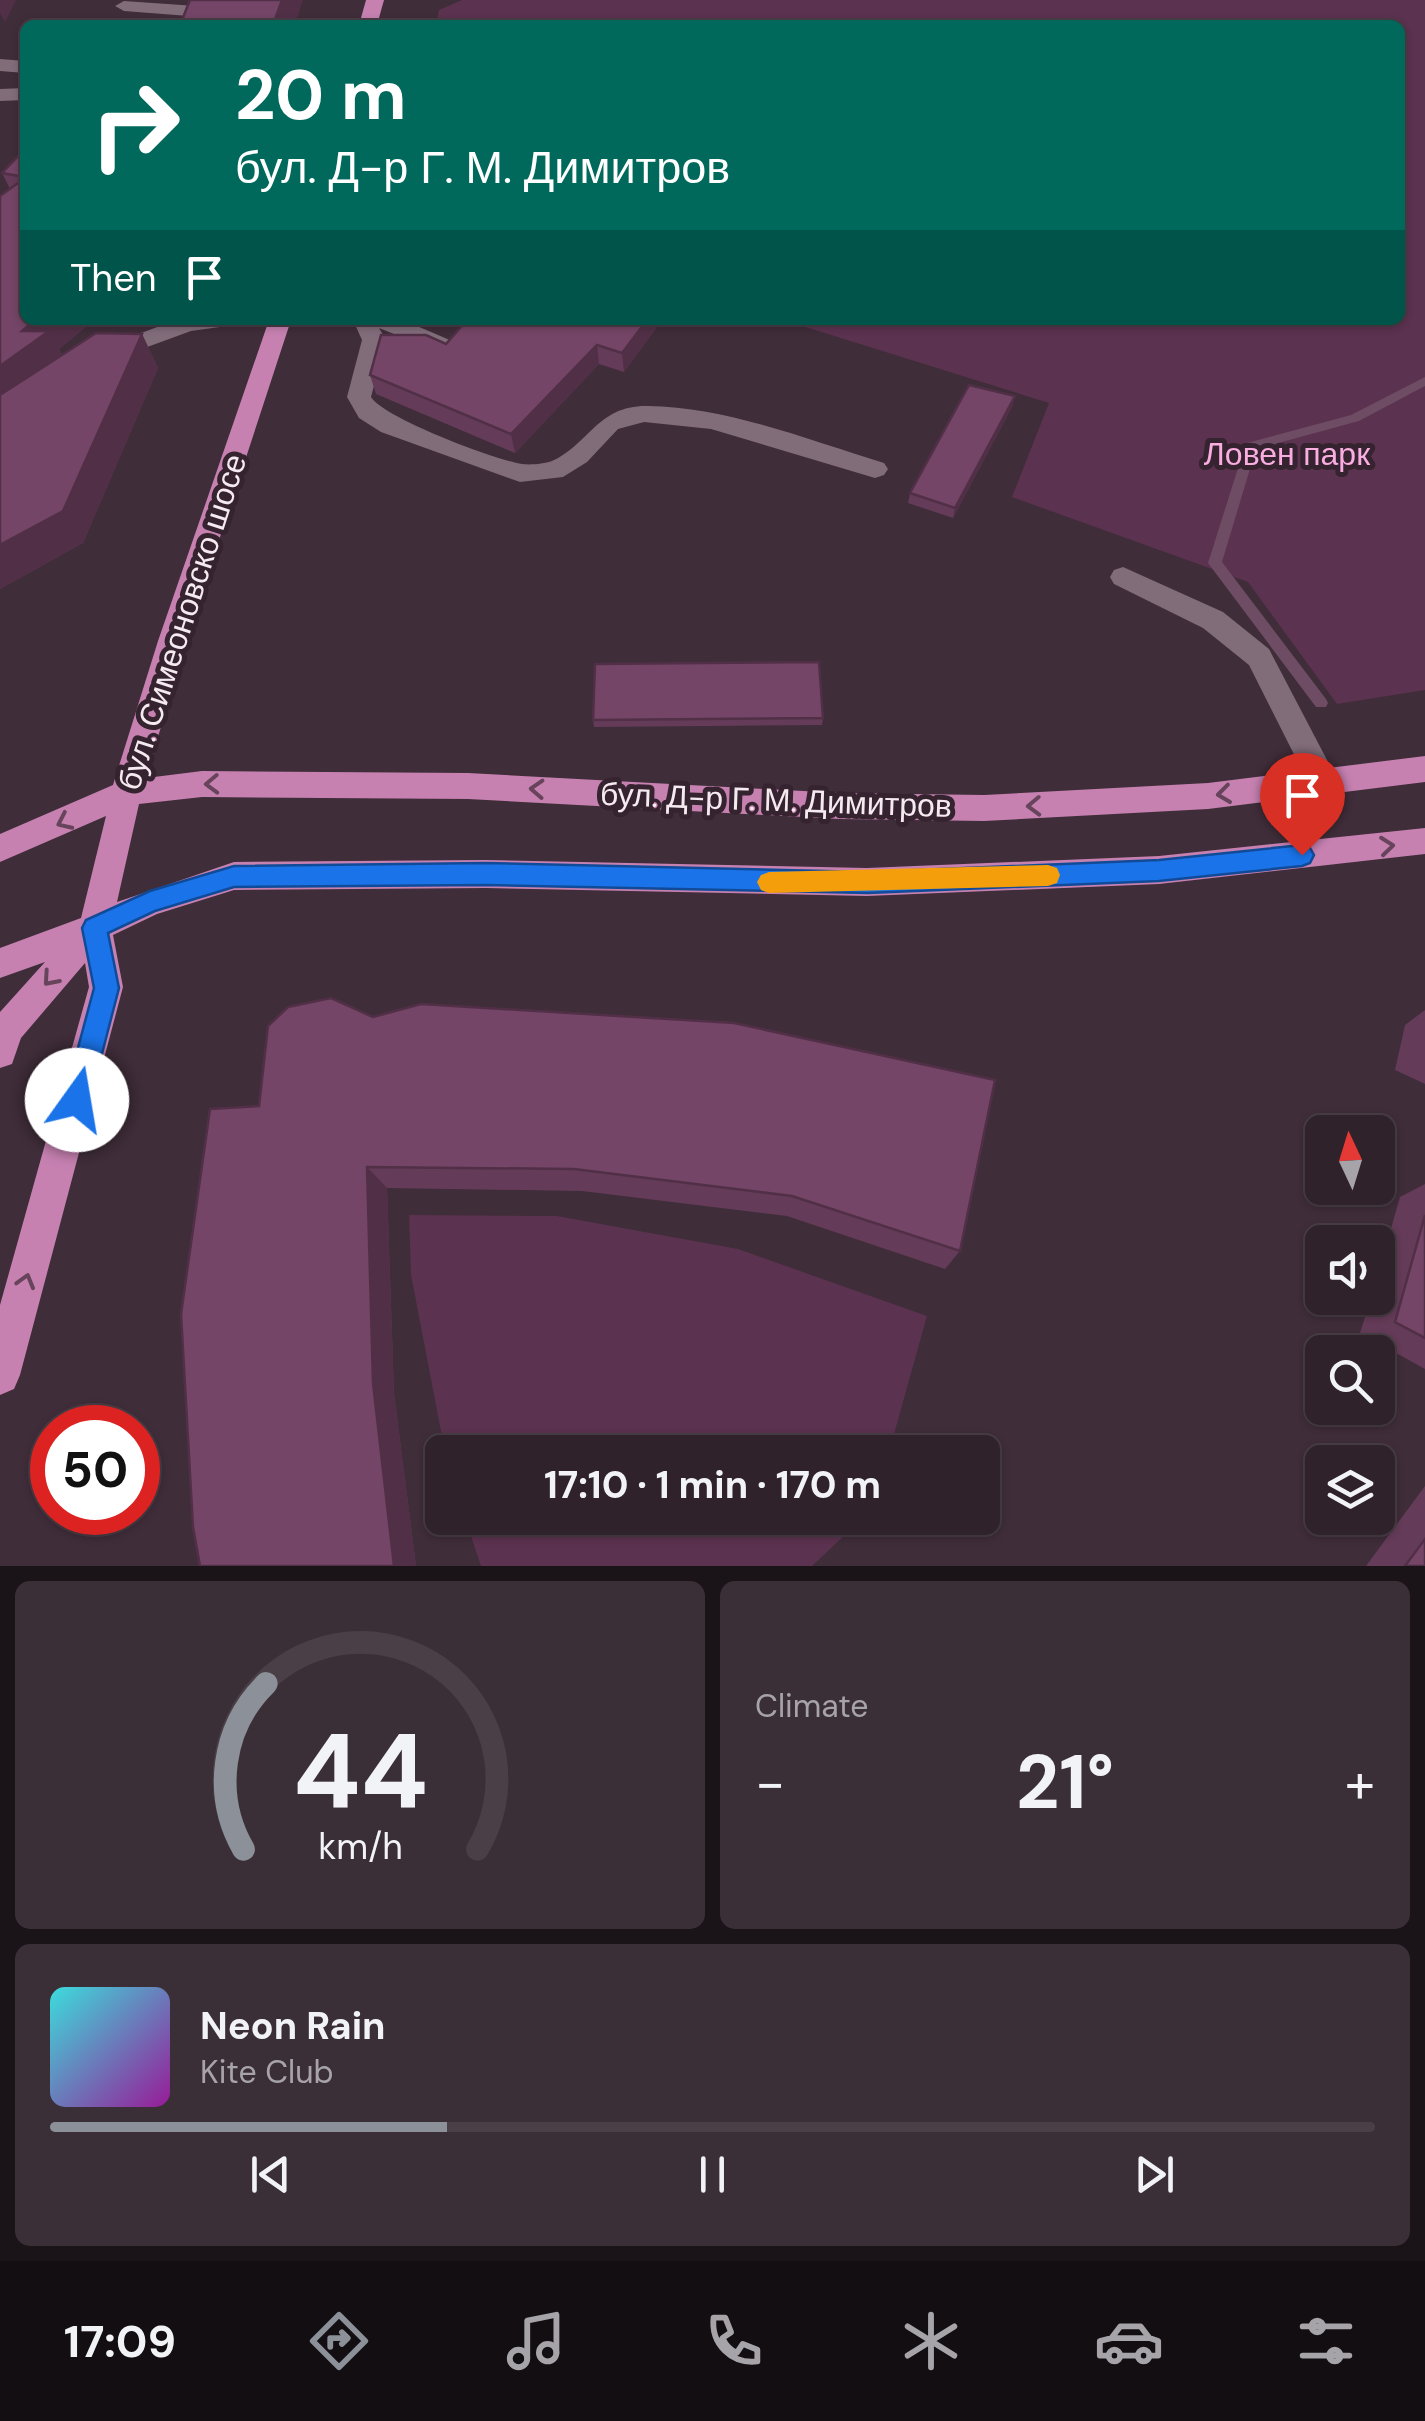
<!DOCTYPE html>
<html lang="en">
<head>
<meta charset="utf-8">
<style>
  :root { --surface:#2f222b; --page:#3b2f37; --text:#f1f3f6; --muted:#a7a4a9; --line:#4a3f47; --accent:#8c9099 }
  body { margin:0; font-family:"DM Sans",sans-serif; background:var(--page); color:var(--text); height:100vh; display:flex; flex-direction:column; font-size:38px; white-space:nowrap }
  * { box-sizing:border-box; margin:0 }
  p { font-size:32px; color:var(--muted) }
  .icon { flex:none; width:55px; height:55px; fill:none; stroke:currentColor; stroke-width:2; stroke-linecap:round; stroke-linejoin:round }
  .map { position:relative; height:1566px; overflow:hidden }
  .sheet { display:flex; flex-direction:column; gap:15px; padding:15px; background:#1a1318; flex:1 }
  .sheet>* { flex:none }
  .top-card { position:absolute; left:20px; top:20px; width:1385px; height:305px; border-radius:15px; box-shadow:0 2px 8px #0004,0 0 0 2px var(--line); background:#00695c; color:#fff; overflow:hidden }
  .needle { width:65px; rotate:356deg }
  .tools { position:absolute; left:1305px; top:1115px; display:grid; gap:20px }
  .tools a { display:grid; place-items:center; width:90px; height:90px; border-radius:15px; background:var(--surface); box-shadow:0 2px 8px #0004,0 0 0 2px var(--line); font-size:50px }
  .speed { position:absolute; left:30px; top:1405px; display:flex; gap:20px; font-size:50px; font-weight:700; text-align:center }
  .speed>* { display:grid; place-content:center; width:130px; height:130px; border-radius:50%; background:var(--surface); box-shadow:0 2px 8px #0004,0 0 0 2px var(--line); line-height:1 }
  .speed .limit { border:15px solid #d22; background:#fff; color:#111 }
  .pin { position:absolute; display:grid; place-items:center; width:85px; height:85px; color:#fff; margin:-102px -42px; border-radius:50% 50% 50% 0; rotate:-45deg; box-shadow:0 0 10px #0007 }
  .pin .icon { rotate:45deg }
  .me { position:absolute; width:110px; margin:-55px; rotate:13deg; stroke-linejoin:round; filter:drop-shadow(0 0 8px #0008) }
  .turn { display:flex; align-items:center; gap:35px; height:210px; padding:0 50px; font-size:45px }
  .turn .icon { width:130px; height:130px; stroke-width:2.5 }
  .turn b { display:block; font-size:70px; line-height:85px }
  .then { display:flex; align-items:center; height:95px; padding:0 50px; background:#0003; gap:20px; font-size:38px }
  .big { font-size:75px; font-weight:700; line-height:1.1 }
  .sheet .card { flex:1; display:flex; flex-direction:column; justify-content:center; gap:15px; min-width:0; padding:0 35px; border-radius:15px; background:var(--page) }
  .sheet .dial { align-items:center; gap:0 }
  .dial svg { height:260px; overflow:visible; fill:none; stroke:var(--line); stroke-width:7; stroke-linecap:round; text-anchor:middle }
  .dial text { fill:var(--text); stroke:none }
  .song { display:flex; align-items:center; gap:30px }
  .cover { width:120px; height:120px; border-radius:15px; background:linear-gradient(135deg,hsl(180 70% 55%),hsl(300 70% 35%)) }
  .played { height:10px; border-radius:5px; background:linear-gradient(90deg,var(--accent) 30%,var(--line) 30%) }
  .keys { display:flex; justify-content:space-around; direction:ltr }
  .heat { display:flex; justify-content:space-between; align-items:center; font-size:55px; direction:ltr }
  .sheet .tiles { flex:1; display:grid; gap:15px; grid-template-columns:1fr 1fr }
  .card:last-child { grid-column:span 2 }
  .trip { position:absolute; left:425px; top:1435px; width:575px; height:100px; border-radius:15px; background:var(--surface); box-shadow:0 2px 8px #0004,0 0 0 2px var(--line); font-weight:700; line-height:100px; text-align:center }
  .tabs { display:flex; height:160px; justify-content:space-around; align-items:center; background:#130e11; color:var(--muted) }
  .tabs .icon { width:70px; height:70px }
  .tabs .selected { color:var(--accent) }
  .tabs b { font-size:45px; color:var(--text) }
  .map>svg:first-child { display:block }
  .green { fill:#5b324f }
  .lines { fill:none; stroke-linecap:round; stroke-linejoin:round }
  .stream { fill:#6d4c64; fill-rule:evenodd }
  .minor { fill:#816c7a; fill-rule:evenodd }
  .major { fill:#c681b1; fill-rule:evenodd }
  .wall { fill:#643b58 }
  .shaded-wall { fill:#513047 }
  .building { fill:#744566; stroke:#513047; stroke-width:2.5 }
  .oneway { stroke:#68445c }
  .route { fill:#1a73e8; stroke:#114b97; stroke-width:2.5 }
  .slow { fill:#f59e0b }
  .labels { text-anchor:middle; stroke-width:10; stroke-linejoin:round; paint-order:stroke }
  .park-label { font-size:32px; fill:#f9ade1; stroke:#35232f }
  .street-label { font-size:32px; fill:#f6eaf1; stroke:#35232f }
</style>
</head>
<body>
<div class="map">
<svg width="1425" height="1566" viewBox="0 0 1425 1566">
  <rect width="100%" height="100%" fill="#3f2d39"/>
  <g class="green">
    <polygon points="462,0 1425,0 1425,690 1337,704 1248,582 1012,497 1049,403 783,320 1400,320 1400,25 436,25 439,10"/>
    <polygon points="409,1215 557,1216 738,1249 927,1316 889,1452 445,1452 411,1275"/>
    <polygon points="465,1518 863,1518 812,1566 481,1566"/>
  </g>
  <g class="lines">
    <polygon class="stream" points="1425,377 1425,386 1359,421 1256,449 1222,562 1326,699 1328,703 1326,707 1316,707 1208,563 1245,446 1247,443 1351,415"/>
    <g class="minor">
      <polygon points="200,0 218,0 208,16 202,17 124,11 115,6 124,1 196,6"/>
      <polygon points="0,59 25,61 25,73 0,71"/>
      <polygon points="25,88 25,100 0,101 0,89"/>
      <polygon points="176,320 237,320 234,325 191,331 109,361 97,353 101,348"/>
      <path d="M 353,320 L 403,320 L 452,341 L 456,346 L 444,354 L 379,328 L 386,340 L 371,397 C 384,418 495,460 522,464 C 530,465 544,464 552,461 C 590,444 597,405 648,406 C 727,407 808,440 884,463 L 888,469 L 884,475 L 875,478 L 711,429 L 644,422 L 618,429 L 587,462 L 563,477 L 520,482 L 381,432 L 359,418 L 347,397 L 362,340 Z"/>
      <polygon points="1123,567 1223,612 1269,649 1338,781 1334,790 1323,794 1312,790 1249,665 1203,628 1114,584 1110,577 1114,570"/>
    </g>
    <g class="major">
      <polygon points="366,0 384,0 377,25 359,25"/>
      <polygon points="269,320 291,320 186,641 146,778 202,771 468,773 840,793 984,795 1208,783 1425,756 1425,782 1208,809 984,821 840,819 468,799 202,797 139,804 117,902 234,862 486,860 867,868 1159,856 1425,828 1425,854 1159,884 867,896 486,888 234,890 157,914 113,935 123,987 20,1375 14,1389 0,1395 0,1305 89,987 85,963 21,1038 12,1064 0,1068 0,1012 45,962 0,978 0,948 81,918 106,816 0,862 0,834 113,785 158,641"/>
    </g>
  </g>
  <g class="wall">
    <polygon points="25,149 25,320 94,320 59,349 62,355 96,333 142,334 158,368 83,543 0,589 0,196 10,189 2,173"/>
    <polygon points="662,320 624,372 599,364 515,453 376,394 370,375 446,344"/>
    <polygon points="1015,396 1012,407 953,518 908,503 910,493"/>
    <polygon points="823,718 822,725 594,727 593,720"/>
    <polygon points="1425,1010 1425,1084 1395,1070 1405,1025"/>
    <polygon points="373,1017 960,1251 945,1269 787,1216 582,1191 387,1188 394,1393 416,1566 200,1566 259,1106"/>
    <polygon points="1425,1184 1425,1369 1360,1333 1371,1298 1378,1298 1378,1274 1400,1197"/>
    <polygon points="1425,1486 1425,1566 1366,1566"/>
  </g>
  <g class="shaded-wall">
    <polygon points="0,0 16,0 5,22 0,13"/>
    <polygon points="282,0 303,0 295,25 273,25"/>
    <polygon points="35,320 94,320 59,349 67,365 0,413 0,366 22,331"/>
    <polygon points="647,320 662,320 624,372 622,353"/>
    <polygon points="142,334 158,368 83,543 0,589 0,545"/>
    <polygon points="597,345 599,364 515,453 511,434"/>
    <polygon points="1015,396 1012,407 953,518 955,508"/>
    <polygon points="367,1167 387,1188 394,1393 416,1566 394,1566 373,1383"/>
  </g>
  <g class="building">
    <polygon points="190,0 282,0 273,25 180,25"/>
    <polygon points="25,149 25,177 2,173"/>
    <polygon points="25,178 25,320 35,320 22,331 49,331 0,366 0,196"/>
    <polygon points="467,320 647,320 622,353 597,345 511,434 370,375 381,335 426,335 446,344"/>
    <polygon points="96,333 142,334 63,511 0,545 0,395"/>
    <polygon points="969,385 1015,396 955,508 910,493"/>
    <polygon points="819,662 823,718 593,720 595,664"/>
    <polygon points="331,998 373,1017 421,1004 734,1023 995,1080 960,1251 792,1196 574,1169 367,1167 373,1383 394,1566 200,1566 193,1527 181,1314 210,1109 259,1106 268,1026 288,1007"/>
    <polygon points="1425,1215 1425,1338 1395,1322"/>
    <polygon points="1425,1539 1425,1566 1405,1566"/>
  </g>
  <defs><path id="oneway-chevron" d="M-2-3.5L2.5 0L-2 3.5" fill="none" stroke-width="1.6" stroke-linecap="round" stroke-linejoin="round" transform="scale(2.5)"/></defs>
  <g class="oneway">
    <use href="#oneway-chevron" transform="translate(212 784) rotate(178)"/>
    <use href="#oneway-chevron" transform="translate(537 789) rotate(-177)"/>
    <use href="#oneway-chevron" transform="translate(1224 794) rotate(173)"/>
    <use href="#oneway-chevron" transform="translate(1034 806) rotate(178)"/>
    <use href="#oneway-chevron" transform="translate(64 822) rotate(155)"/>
    <use href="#oneway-chevron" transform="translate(1387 846) rotate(-6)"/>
    <use href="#oneway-chevron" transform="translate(50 979) rotate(131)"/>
    <use href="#oneway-chevron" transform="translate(26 1281) rotate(-74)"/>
  </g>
  <polygon class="route" points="1302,845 1310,848 1314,855 1310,863 1302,866 1159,881 868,893 486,885 234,887 155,911 108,933 119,988 90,1100 86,1109 77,1113 67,1109 64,1100 94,988 82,928 86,920 150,891 234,866 486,863 868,872 1159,860"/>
  <polygon class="slow" points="1048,865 1057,868 1060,875 1057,883 1048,886 769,893 761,890 757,882 761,875 769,872"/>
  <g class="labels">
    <g class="park-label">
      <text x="1287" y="465">Ловен парк</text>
    </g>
    <g class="street-label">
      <text transform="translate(182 622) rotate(-72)" y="11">бул. Симеоновско шосе</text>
      <text transform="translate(776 800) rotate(2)" y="11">бул. Д-р Г. М. Димитров</text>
    </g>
  </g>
</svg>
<div class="tools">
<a><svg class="needle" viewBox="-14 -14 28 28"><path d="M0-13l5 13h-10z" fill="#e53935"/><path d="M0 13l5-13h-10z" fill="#a7a4a9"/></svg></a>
<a><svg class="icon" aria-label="sound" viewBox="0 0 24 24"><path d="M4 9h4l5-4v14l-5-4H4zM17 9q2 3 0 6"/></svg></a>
<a><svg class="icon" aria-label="search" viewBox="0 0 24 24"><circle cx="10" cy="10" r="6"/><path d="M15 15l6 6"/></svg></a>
<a><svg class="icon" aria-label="layers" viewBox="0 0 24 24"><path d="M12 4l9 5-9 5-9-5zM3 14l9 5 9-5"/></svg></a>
</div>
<div class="speed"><div class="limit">50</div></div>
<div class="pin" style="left:1302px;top:855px;background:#d93025"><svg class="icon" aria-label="arrive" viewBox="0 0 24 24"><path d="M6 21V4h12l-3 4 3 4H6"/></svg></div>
<svg class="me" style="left:77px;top:1100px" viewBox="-20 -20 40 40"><circle r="19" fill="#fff"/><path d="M0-13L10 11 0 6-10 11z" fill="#1a73e8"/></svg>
<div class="trip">17:10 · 1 min · 170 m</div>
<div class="top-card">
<div class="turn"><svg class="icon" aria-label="right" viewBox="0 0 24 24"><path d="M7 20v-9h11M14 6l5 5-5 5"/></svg><div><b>20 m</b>бул. Д-р Г. М. Димитров</div></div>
<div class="then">Then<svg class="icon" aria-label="arrive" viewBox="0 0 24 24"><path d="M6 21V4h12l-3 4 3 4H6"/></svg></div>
</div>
</div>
<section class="sheet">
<div class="tiles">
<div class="card dial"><svg viewBox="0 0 100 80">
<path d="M14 69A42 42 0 1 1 86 69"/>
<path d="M14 69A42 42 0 0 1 21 18" stroke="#8c9099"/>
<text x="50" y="56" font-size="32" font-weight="700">44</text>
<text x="50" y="72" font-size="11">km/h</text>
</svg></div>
<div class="card"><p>Climate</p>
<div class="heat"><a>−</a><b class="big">21°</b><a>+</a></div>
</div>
<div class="card">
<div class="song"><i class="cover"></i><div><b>Neon Rain</b><p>Kite Club</p></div></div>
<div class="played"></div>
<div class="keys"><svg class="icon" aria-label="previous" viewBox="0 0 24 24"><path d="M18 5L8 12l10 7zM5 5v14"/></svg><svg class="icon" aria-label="pause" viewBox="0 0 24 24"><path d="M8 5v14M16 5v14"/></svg><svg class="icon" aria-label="next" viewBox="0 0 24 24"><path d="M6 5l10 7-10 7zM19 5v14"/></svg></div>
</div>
</div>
</section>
<nav class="tabs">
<b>17:09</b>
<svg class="icon selected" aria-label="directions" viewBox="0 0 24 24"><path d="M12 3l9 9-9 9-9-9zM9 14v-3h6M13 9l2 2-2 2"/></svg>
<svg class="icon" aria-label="music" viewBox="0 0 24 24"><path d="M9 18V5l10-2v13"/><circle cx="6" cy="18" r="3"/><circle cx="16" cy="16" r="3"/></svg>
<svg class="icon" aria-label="phone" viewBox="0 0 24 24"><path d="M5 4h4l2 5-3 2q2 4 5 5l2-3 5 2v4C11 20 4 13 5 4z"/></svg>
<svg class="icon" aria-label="climate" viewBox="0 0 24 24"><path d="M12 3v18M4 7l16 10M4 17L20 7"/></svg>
<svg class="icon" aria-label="car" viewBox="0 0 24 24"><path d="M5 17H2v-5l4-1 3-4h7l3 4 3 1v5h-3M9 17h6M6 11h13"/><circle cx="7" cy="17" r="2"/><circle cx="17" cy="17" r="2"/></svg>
<svg class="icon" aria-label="filters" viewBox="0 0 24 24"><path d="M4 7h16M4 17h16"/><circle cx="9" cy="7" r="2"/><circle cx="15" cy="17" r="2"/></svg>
</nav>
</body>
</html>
